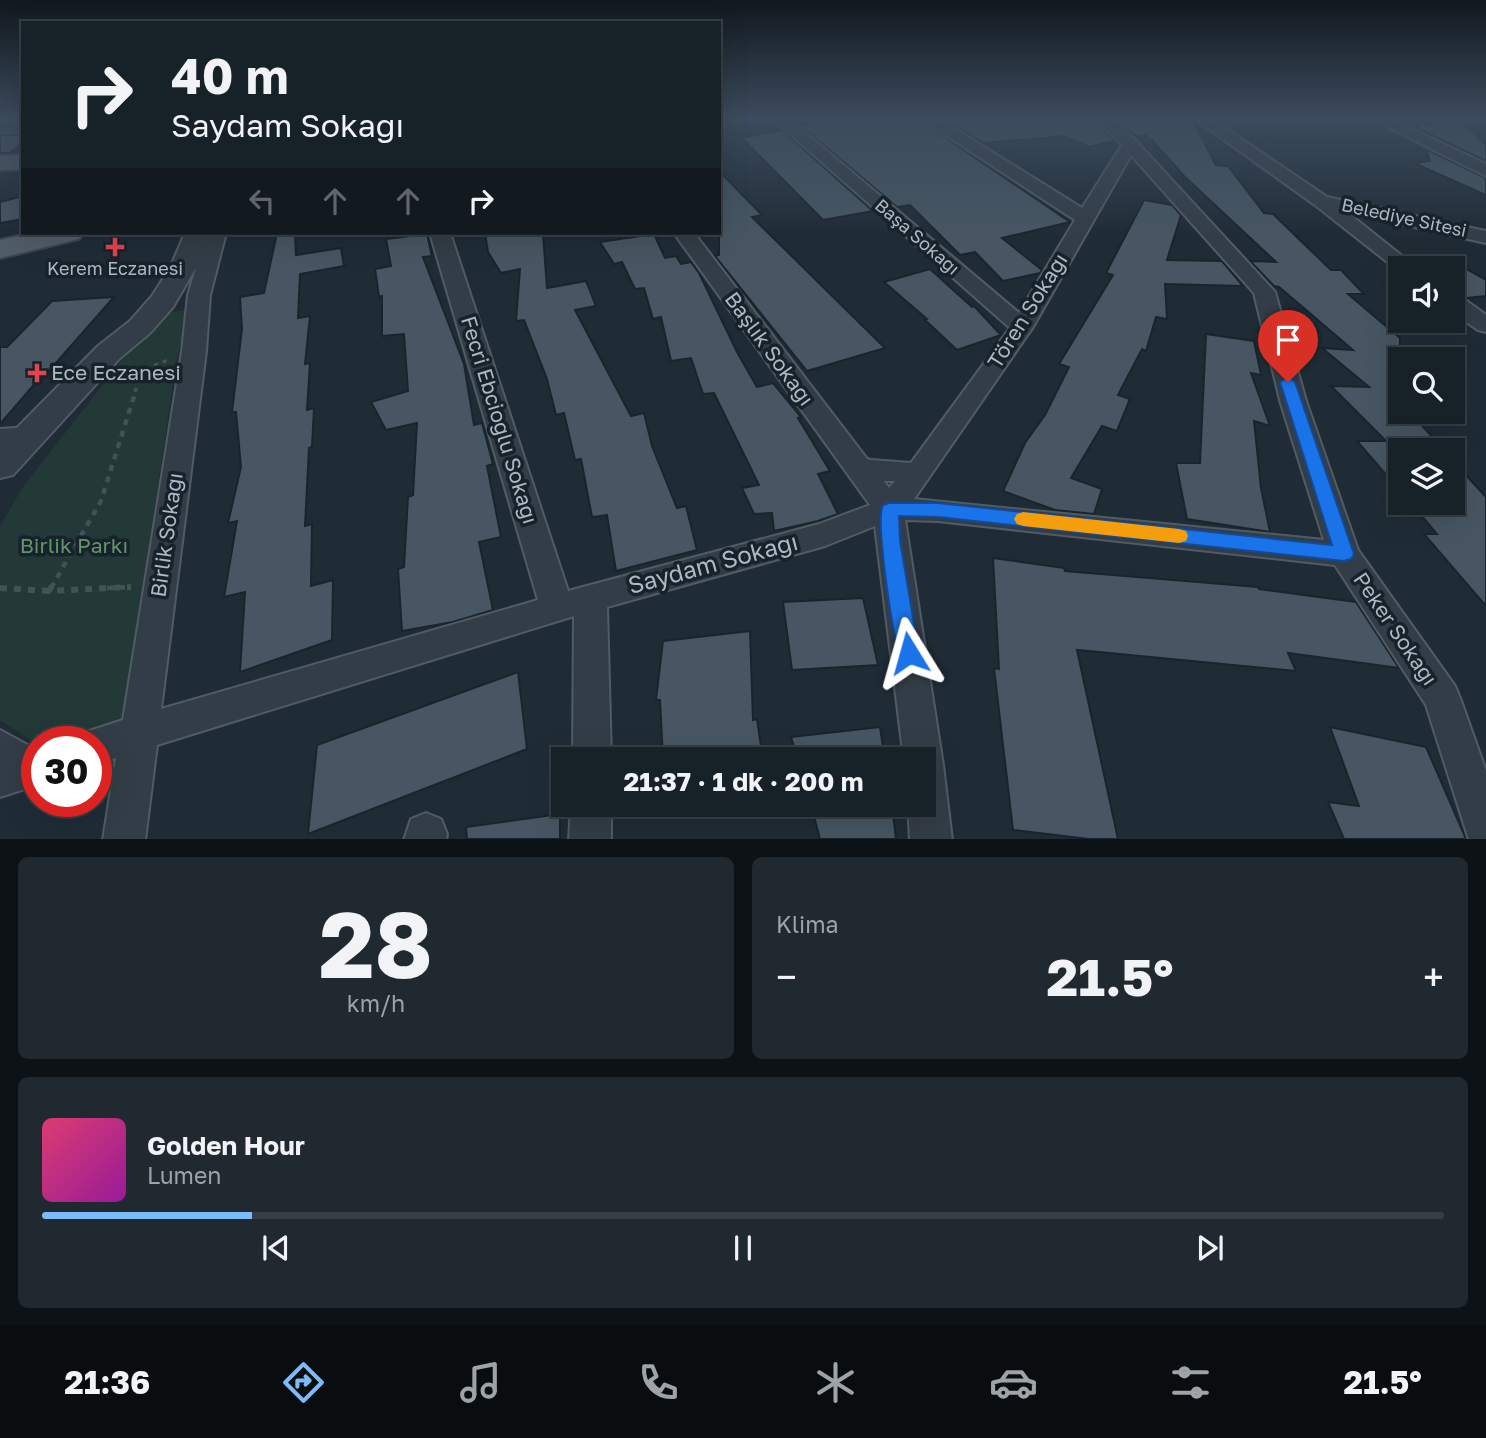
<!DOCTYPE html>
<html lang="tr">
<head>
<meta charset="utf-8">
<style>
  :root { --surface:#172128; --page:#202930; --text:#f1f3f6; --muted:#9ea3a8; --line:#363e45; --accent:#7dbbf8 }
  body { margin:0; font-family:"Golos Text",sans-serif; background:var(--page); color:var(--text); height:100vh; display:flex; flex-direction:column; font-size:26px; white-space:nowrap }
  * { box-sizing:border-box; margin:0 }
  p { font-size:23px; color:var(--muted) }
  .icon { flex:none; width:38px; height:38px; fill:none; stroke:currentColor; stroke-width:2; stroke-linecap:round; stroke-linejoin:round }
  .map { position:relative; height:839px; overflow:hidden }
  .details { display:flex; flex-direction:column; gap:18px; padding:18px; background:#0d1216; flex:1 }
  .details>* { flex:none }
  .hud { position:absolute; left:21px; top:21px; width:700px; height:214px; border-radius:0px; box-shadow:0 7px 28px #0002,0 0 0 2px var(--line); background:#172128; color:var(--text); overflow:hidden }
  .fabs { position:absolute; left:1388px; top:256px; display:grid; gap:14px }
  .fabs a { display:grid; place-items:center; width:77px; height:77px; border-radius:0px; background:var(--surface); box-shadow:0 7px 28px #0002,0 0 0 2px var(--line); font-size:35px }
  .speed { position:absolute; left:21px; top:726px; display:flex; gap:14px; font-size:35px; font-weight:700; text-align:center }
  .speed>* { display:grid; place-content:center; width:91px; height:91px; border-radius:50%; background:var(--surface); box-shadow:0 7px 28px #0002,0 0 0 2px var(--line); line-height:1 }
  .speed .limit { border:10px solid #d22; background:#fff; color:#111 }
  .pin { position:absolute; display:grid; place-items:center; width:60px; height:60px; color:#fff; margin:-72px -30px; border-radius:50% 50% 50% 0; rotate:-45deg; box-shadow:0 0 7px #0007 }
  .pin .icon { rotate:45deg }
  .me { position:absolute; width:77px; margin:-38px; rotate:352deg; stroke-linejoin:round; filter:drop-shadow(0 0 5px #0008) }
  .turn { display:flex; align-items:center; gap:24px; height:147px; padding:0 35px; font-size:32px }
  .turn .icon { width:91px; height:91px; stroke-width:2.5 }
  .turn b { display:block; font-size:49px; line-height:60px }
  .lanes { display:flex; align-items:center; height:66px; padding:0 35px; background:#0003; justify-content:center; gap:35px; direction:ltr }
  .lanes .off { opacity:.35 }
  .big { font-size:52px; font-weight:700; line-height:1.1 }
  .details .card { flex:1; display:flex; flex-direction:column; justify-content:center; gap:10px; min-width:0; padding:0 24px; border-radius:10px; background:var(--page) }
  .details .dial { align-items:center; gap:0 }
  .dial b { font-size:91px; line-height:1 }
  .song { display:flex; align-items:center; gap:21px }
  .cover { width:84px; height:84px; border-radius:10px; background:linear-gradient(135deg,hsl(340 70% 55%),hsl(300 70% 35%)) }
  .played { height:7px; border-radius:4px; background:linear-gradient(90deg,var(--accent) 15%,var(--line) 15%) }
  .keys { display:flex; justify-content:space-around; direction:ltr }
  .heat { display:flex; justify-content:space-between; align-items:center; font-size:38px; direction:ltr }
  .details .tiles { flex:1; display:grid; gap:18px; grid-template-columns:1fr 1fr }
  .card:last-child { grid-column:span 2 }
  .trip { position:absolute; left:551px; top:747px; width:385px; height:70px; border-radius:0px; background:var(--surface); box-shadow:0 7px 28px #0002,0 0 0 2px var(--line); font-weight:700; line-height:70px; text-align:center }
  .tabs { display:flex; height:112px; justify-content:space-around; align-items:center; background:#090d10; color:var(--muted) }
  .tabs .icon { width:49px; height:49px }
  .tabs .selected { color:var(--accent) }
  .tabs b { font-size:32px; color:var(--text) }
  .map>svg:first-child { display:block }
  .green { fill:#223938 }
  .building { fill:#475662; stroke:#1a242d; stroke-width:2 }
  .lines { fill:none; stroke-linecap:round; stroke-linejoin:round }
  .minor-casing { stroke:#505b65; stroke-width:4 }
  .tertiary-casing { stroke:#505b65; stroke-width:4 }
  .primary-casing { stroke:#3c4650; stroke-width:4 }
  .path-far2 { stroke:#3f5454; stroke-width:3.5; stroke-dasharray:4.5 4.5; stroke-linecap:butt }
  .path-far1 { stroke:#3f5454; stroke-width:4.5; stroke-dasharray:6 6; stroke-linecap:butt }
  .path { stroke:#3f5454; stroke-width:6; stroke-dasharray:7 7; stroke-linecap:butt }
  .minor { fill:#333d47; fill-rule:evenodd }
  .tertiary { fill:#333d47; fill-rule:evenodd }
  .primary { fill:#505c67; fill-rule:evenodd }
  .route { fill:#1a73e8; stroke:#114b97; stroke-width:2 }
  .slow { fill:#f59e0b }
  .health-dot { fill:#e0444e; stroke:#18222b; stroke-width:2.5 }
  .labels { text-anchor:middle; stroke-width:7; stroke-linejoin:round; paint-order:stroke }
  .far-street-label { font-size:18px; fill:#acb8c4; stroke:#18222b }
  .far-poi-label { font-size:18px; fill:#acb8c4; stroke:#18222b }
  .street-label { font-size:21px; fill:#acb8c4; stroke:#18222b }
  .poi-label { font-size:21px; fill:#acb8c4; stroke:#18222b; text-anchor:start }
  .park-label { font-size:21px; fill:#64946a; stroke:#18222b }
  .near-street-label { font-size:24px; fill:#acb8c4; stroke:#18222b }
</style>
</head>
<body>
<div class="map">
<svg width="1486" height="840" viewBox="0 0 1486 840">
  <rect width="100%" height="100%" fill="#1f2c36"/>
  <polygon class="green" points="191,309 177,357 123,722 54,742 37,744 0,720 0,526 23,487 157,315"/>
  <g class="building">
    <polygon points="803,119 918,119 1070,222 1002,238 1042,270 1040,273 1003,281 975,252 960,255 910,205 897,207 801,126 808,125"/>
    <polygon points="944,119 1094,119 1115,141 1089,147 1064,136 983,143"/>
    <polygon points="1117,119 1192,119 1216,165 1228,166 1264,213 1273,214 1331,270 1341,270 1364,294 1348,294 1400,338 1400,411 1409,411 1444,450 1400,450 1400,491 1357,441 1386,441 1331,386 1369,387 1322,348 1353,350 1279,287 1274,286 1250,261 1276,262 1185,177 1152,140 1145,135 1136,137"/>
    <polygon points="1428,119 1459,119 1486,145 1486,161 1421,130 1419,123 1431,125"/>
    <polygon points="782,130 873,211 823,220 742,138"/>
    <polygon points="0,135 23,135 23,142 10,153 0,153"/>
    <polygon points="1426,149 1486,178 1486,195 1414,163 1430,161"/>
    <polygon points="719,171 762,215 752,217 885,348 807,371 715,256 719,255"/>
    <polygon points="23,196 23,219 0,223 0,202"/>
    <polygon points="1144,200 1172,205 1181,215 1167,260 1222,261 1243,286 1165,284 1167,319 1156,317 1146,351 1142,349 1118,395 1130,399 1117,431 1102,426 1071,478 1102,489 1094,514 1055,510 1003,491 1025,443 1045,415 1069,367 1059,364 1113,275 1106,273"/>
    <polygon points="277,233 295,233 296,255 341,248 344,266 300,274 298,318 310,316 305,364 310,363 307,410 314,408 312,447 309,448 305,526 312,524 311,586 333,580 332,640 240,672 245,592 224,597 237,521 228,523 241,467 236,412 232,412 242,329 240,297 264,293"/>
    <polygon points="485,233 543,233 547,288 586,281 596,306 575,310 631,416 644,413 652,446 677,508 686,506 697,550 616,571 607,515 592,517 581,459 575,460 564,413 556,415 547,379 524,320 516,321 520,269 501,273 488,252"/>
    <polygon points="427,234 432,256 423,257 464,364 474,425 482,423 493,464 487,466 501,537 479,542 493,610 453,622 402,631 398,569 404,567 408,497 413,495 417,423 386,430 371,402 408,391 404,334 382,336 382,296 379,297 375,269 391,266 386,239"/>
    <polygon points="654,234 665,258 676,256 681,264 691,262 699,273 737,352 757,387 773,383 801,417 798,418 830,471 818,474 838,514 818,521 774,531 772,513 754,514 742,488 759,485 714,393 703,394 691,358 671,361 661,317 653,319 644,288 635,289 622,262 614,264 600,242"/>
    <polygon points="1452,261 1486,280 1486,296 1467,298 1452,291"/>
    <polygon points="930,269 972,307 974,306 1001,335 957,350 925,320 927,319 884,282"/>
    <polygon points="114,297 41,380 38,380 0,424 0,347 7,347 52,301"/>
    <polygon points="1206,334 1254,341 1261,375 1251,373 1270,426 1254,421 1261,488 1270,532 1187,519 1176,463 1200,463"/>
    <polygon points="1452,460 1486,497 1486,606 1424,534 1437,534 1410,502 1452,502"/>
    <polygon points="993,558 1064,568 1065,571 1258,587 1259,589 1356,602 1399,668 1288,653 1296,671 1077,650 1118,839 1089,839 1013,830 994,668 999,669"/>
    <polygon points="863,598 878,665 792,670 783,602"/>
    <polygon points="750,631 753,720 757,719 763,760 663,760 660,700 656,700 663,641"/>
    <polygon points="518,672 527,749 308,834 317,745"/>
    <polygon points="880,727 885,760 798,760 791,737"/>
    <polygon points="1330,727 1426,747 1466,839 1344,839 1328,802 1359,806"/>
    <polygon points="811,805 892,805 896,839 820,839"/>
    <polygon points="560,814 560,839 467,839 466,827"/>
  </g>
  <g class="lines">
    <g class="minor-casing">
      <g id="minor">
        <path d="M 773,119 L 789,119 L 1019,313 L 1075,220 L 921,119 L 939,119 L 1082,208 L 1122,145 L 1097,119 L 1113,119 L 1137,142 L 1275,292 L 1307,404 L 1358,550 L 1455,686 L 1460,698 L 1486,771 L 1486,840 L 1469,840 L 1426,705 L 1335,565 L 938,521 L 905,520 L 943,765 L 952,840 L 910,840 L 908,805 L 924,805 L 924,760 L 904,760 L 875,526 L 825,546 L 607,607 L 611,760 L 573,760 L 574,616 L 157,745 L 145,840 L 103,840 L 116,758 L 96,764 L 96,742 L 79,742 L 83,733 L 123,720 L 182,351 L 188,295 L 206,233 L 226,233 L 210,295 L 206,351 L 161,709 L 538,600 L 430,233 L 450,233 L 568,591 L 819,524 L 870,505 L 674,233 L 694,233 L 867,459 L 871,460 L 911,463 L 1010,328 ZM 1131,155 L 1254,293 L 1281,404 L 1324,540 L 914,499 L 1033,327 ZM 884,481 L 895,481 L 889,488 Z"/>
        <polygon points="1195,119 1212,119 1327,197 1486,231 1486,243 1347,212 1417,268 1400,268 1400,272 1315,205"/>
        <polygon points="1371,119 1391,119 1486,164 1486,176"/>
        <rect x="0" y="122" width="23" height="10"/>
        <polygon points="1452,295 1460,296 1486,315 1486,332 1478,330 1452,312"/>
        <polygon points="30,427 39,430 43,436 39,442 0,447 0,429"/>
        <polygon points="0,730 33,748 37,747 37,785 0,797"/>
        <polygon points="571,805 611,805 611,840 569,840"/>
        <polygon points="426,813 441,819 447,834 446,840 404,840 411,819"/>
      </g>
    </g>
    <g class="tertiary-casing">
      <polygon id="tertiary" points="185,233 209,233 197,266 173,307 150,333 120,358 13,475 0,478 0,445 98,346 130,321 152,296 171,266"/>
    </g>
    <g class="primary-casing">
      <g id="primary">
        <polygon points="23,155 23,169 0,170 0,156"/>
        <polygon points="33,233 83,233 79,239 0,258 0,240"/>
      </g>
    </g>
    <polyline class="path-far2" points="135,392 142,370 168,360"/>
    <g class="path-far1">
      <polyline points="0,588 3,588"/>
      <polyline points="51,588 101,501 136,390"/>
      <polyline points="107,588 131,587"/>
    </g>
    <g class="path">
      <polyline points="52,586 49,591 131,587"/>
      <polyline points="0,588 49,591"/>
    </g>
    <use href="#minor" class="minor"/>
    <use href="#tertiary" class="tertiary"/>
    <use href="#primary" class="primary"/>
  </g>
  <linearGradient id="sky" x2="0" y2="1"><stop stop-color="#11181e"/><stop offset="0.5" stop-color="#3c4b5d"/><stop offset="1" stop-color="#3c4b5d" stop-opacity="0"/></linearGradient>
  <rect width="1486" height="237" fill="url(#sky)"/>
  <path class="route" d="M 1288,377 L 1295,382 L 1354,554 L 1351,559 L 1344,561 L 938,517 L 899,516 L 900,541 L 919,653 L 916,659 L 909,662 L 901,659 C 893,642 875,519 883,505 L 889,503 L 938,503 L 1332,545 L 1280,382 Z"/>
  <polygon class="slow" points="1023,512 1179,529 1186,531 1188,536 1186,541 1179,543 1023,526 1017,524 1014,519 1017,514"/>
  <g class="health-dot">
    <path d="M111.5 236.5h7v7h7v7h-7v7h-7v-7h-7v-7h7z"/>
    <path d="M33.5 362.5h7v7h7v7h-7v7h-7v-7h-7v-7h7z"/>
  </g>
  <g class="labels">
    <g class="far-street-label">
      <text transform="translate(1404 218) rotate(12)" y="6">Belediye Sitesi</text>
      <text transform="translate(917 237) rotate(41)" y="6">Başa Sokağı</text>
    </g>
    <g class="far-poi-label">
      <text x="115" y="275">Kerem Eczanesi</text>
    </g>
    <g class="street-label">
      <text transform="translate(1028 311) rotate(-58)" y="7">Tören Sokağı</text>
      <text transform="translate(769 349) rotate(54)" y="7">Başlık Sokağı</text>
      <text transform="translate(499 420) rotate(73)" y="7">Fecri Ebcioğlu Sokağı</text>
      <text transform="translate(167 535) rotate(-82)" y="7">Birlik Sokağı</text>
      <text transform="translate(1395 629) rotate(56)" y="7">Peker Sokağı</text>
    </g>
    <g class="poi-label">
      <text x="51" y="380">Ece Eczanesi</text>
    </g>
    <g class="park-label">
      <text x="74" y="553">Birlik Parkı</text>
    </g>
    <g class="near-street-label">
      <text transform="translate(713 564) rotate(-15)" y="8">Saydam Sokağı</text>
    </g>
  </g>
</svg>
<div class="fabs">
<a><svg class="icon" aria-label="sound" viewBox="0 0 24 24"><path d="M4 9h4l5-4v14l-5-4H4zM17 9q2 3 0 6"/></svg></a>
<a><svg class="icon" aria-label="search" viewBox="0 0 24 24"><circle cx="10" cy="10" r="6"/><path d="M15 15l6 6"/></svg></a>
<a><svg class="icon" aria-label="layers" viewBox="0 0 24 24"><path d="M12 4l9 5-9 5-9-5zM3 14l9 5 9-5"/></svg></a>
</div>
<div class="speed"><div class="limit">30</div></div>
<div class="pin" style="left:1288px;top:382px;background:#d93025"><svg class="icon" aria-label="arrive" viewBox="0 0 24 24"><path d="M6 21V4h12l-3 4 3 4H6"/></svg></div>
<svg class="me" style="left:909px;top:653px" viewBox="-20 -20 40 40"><path d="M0-17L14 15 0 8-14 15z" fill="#1a73e8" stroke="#fff" stroke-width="4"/></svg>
<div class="trip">21:37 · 1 dk · 200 m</div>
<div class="hud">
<div class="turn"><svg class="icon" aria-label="right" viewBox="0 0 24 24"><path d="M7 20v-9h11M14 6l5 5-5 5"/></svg><div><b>40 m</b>Saydam Sokağı</div></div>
<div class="lanes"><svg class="icon off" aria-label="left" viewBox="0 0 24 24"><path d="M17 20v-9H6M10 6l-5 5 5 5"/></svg><svg class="icon off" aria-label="ahead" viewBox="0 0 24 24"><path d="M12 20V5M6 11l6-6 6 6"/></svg><svg class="icon off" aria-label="ahead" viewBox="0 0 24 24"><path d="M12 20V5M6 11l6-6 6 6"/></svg><svg class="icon" aria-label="right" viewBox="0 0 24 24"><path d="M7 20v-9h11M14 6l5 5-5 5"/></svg></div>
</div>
</div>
<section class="details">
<div class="tiles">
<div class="card dial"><b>28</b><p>km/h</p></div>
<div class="card"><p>Klima</p>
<div class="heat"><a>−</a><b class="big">21.5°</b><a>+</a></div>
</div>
<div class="card">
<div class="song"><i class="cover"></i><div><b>Golden Hour</b><p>Lumen</p></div></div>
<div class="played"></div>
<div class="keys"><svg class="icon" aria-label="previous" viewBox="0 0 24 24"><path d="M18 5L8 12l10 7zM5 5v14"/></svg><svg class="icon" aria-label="pause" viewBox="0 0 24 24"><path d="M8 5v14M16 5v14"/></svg><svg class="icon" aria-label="next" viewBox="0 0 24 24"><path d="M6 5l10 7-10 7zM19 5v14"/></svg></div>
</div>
</div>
</section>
<nav class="tabs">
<b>21:36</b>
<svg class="icon selected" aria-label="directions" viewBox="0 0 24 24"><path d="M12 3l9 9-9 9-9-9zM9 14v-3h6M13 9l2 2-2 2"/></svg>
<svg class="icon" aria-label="music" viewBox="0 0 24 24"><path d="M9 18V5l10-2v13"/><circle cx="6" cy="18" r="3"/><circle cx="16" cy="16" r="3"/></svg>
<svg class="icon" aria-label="phone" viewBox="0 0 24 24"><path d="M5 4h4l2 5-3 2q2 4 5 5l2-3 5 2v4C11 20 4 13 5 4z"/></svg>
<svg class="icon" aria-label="climate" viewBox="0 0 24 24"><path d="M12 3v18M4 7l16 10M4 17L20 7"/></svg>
<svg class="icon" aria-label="car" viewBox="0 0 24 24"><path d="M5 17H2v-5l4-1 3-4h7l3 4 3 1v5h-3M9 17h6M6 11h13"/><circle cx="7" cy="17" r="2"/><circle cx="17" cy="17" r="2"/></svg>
<svg class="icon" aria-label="filters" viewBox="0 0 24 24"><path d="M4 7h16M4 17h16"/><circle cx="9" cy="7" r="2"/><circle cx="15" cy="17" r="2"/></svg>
<b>21.5°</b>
</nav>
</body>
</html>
